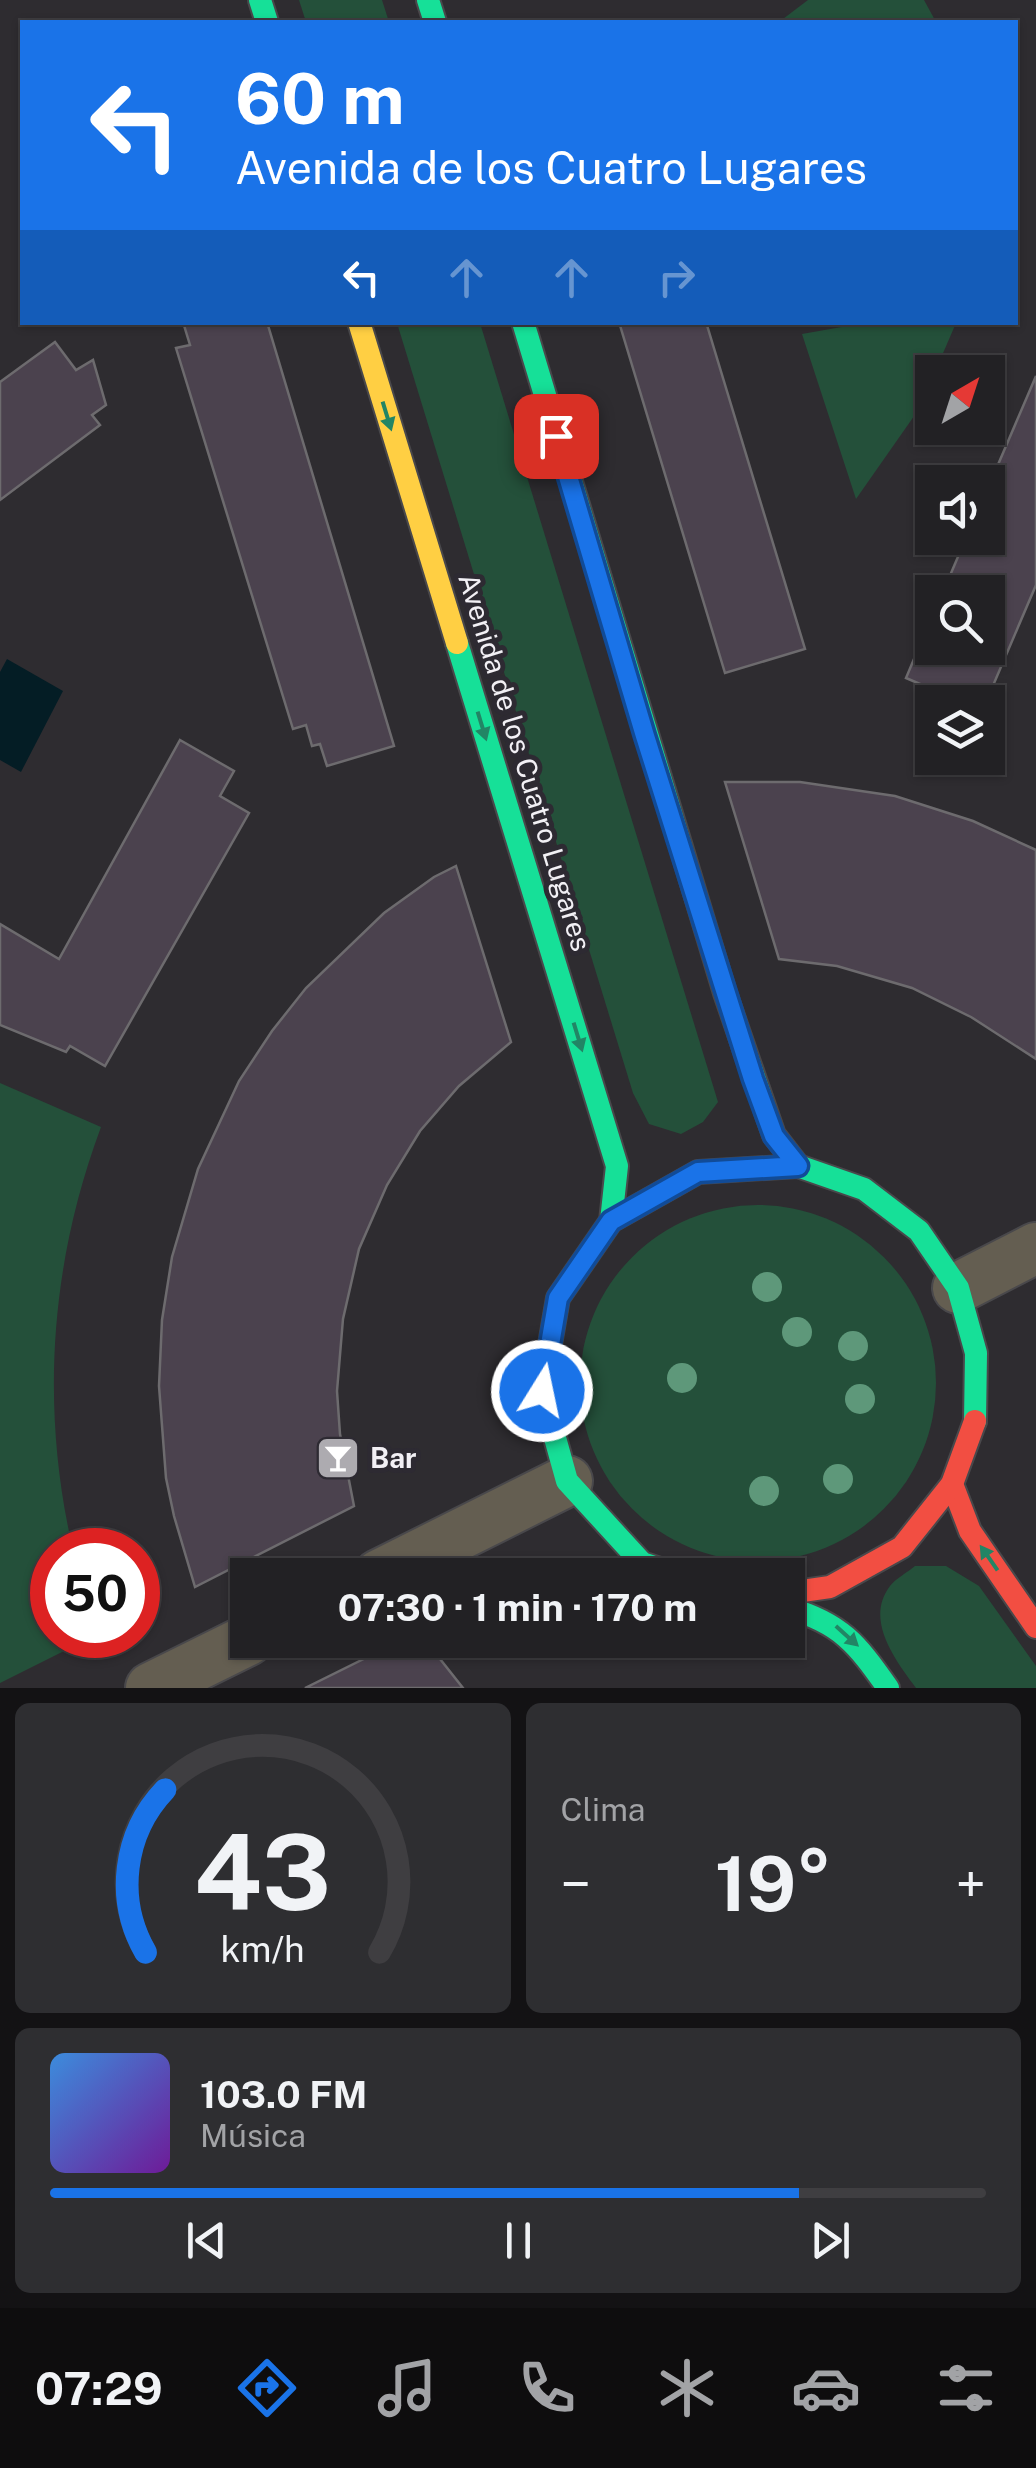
<!DOCTYPE html>
<html lang="es">
<head>
<meta charset="utf-8">
<style>
  :root { --surface:#222124; --page:#2e2e31; --text:#f1f3f6; --muted:#a2a3a6; --line:#3f3e41; --accent:#1a73e8 }
  body { margin:0; font-family:"Public Sans",sans-serif; background:var(--page); color:var(--text); height:100vh; display:flex; flex-direction:column; font-size:38px; white-space:nowrap }
  * { box-sizing:border-box; margin:0 }
  p { font-size:32px; color:var(--muted) }
  .icon { flex:none; width:55px; height:55px; fill:none; stroke:currentColor; stroke-width:2; stroke-linecap:round; stroke-linejoin:round }
  .map { position:relative; height:1688px; overflow:hidden }
  .details { display:flex; flex-direction:column; gap:15px; padding:15px; background:#131214; flex:1 }
  .details>* { flex:none }
  .hud { position:absolute; left:20px; top:20px; width:998px; height:305px; border-radius:0px; box-shadow:0 2px 8px #0004,0 0 0 2px var(--line); background:#1a73e8; color:#fff; overflow:hidden }
  .needle { width:65px; rotate:39deg }
  .tools { position:absolute; left:915px; top:355px; display:grid; gap:20px }
  .tools a { display:grid; place-items:center; width:90px; height:90px; border-radius:0px; background:var(--surface); box-shadow:0 2px 8px #0004,0 0 0 2px var(--line); font-size:50px }
  .speed { position:absolute; left:30px; top:1528px; display:flex; gap:20px; font-size:50px; font-weight:700; text-align:center }
  .speed>* { display:grid; place-content:center; width:130px; height:130px; border-radius:50%; background:var(--surface); box-shadow:0 2px 8px #0004,0 0 0 2px var(--line); line-height:1 }
  .speed .limit { border:15px solid #d22; background:#fff; color:#111 }
  .pin { position:absolute; display:grid; place-items:center; width:85px; height:85px; color:#fff; margin:-42px; border-radius:20px; box-shadow:0 5px 15px #0006 }
  .me { position:absolute; width:110px; margin:-55px; rotate:10deg; stroke-linejoin:round; filter:drop-shadow(0 0 8px #0008) }
  .turn { display:flex; align-items:center; gap:35px; height:210px; padding:0 50px; font-size:45px }
  .turn .icon { width:130px; height:130px; stroke-width:2.5 }
  .turn b { display:block; font-size:70px; line-height:85px }
  .lanes { display:flex; align-items:center; height:95px; padding:0 50px; background:#0003; justify-content:center; gap:50px; direction:ltr }
  .lanes .off { opacity:.35 }
  .big { font-size:75px; font-weight:700; line-height:1.1 }
  .details .tile { flex:1; display:flex; flex-direction:column; justify-content:center; gap:15px; min-width:0; padding:0 35px; border-radius:15px; background:var(--page) }
  .details .dial { align-items:center; gap:0 }
  .dial svg { height:260px; overflow:visible; fill:none; stroke:var(--line); stroke-width:7; stroke-linecap:round; text-anchor:middle }
  .dial text { fill:var(--text); stroke:none }
  .song { display:flex; align-items:center; gap:30px }
  .cover { width:120px; height:120px; border-radius:15px; background:linear-gradient(135deg,hsl(210 70% 55%),hsl(280 70% 35%)) }
  .played { height:10px; border-radius:5px; background:linear-gradient(90deg,var(--accent) 80%,var(--line) 80%) }
  .keys { display:flex; justify-content:space-around; direction:ltr }
  .heat { display:flex; justify-content:space-between; align-items:center; font-size:55px; direction:ltr }
  .details .tiles { flex:1; display:grid; gap:15px; grid-template-columns:1fr 1fr }
  .tile:last-child { grid-column:span 2 }
  .trip { position:absolute; left:230px; top:1558px; width:575px; height:100px; border-radius:0px; background:var(--surface); box-shadow:0 2px 8px #0004,0 0 0 2px var(--line); font-weight:700; line-height:100px; text-align:center }
  .menu { display:flex; height:160px; justify-content:space-around; align-items:center; background:#0e0d0e; color:var(--muted) }
  .menu .icon { width:70px; height:70px }
  .menu .selected { color:var(--accent) }
  .menu b { font-size:45px; color:var(--text) }
  .map>svg:first-child { display:block }
  .green { fill:#24503a }
  .water { fill:#041d25 }
  .building { fill:#4b424e; stroke:#6d6b6e; stroke-width:2.5 }
  .lines { fill:none; stroke-linecap:round; stroke-linejoin:round }
  .street-casing { stroke:#49484b; stroke-width:54 }
  .fast-casing { stroke:#49484b; stroke-width:26 }
  .slow-casing { stroke:#49484b; stroke-width:26 }
  .jam-casing { stroke:#49484b; stroke-width:26 }
  .street { stroke:#645e51; stroke-width:50 }
  .fast { stroke:#16e098; stroke-width:22 }
  .slow { stroke:#ffcf43; stroke-width:22 }
  .jam { stroke:#f24e42; stroke-width:22 }
  .tree { fill:#5e987a }
  .oneway { fill:#228565 }
  .route-casing { stroke:#114b97; stroke-width:25 }
  .route { stroke:#1a73e8; stroke-width:18 }
  .labels { text-anchor:middle; stroke-width:10; stroke-linejoin:round; paint-order:stroke }
  .street-label { font-size:28px; fill:#f2f0f5; stroke:#2d2a32 }
  .poi-label { font-size:28px; font-weight:bold; fill:#f2f0f5; stroke:#2d2a32; text-anchor:start }
</style>
</head>
<body>
<div class="map">
<svg width="1036" height="1688" viewBox="0 0 1036 1688">
  <rect width="100%" height="100%" fill="#2e2c30"/>
  <g class="green">
    <polygon points="299,0 382,0 389,22 306,22"/>
    <polygon points="808,0 924,0 936,22 779,22"/>
    <polygon points="397,323 480,323 718,1102 703,1122 681,1134 649,1124 633,1093"/>
    <polygon points="864,323 956,323 919,409 856,499 802,334"/>
    <path d="M 0,1083 L 101,1127 C 50,1264 40,1407 73,1550 L 52,1550 L 52,1635 L 96,1635 L 0,1683 Z"/>
    <circle cx="758" cy="1383" r="178"/>
    <path d="M 915,1566 L 946,1566 L 979,1586 L 1036,1666 L 1036,1688 L 916,1688 C 896,1661 864,1620 890,1586 C 895,1579 908,1572 915,1566 Z"/>
  </g>
  <polygon class="water" points="7,659 63,691 21,772 0,760 0,672"/>
  <g class="building">
    <polygon points="183,322 267,322 394,746 327,766 320,744 312,746 306,725 293,729 176,348 190,345"/>
    <polygon points="619,322 706,322 805,649 725,673"/>
    <polygon points="55,342 76,370 93,360 106,405 92,415 100,425 0,500 0,382"/>
    <polygon points="1036,376 1036,585 986,702 962,702 906,678 932,616 932,648 988,648 988,592 943,592 966,538 988,538 988,488"/>
    <polygon points="180,740 234,771 220,796 249,813 105,1066 70,1046 66,1052 0,1025 0,924 59,959"/>
    <polygon points="725,782 800,782 895,796 973,821 1036,850 1036,1059 971,1017 912,988 837,966 779,959"/>
    <polygon points="456,866 511,1042 459,1086 420,1131 387,1185 359,1249 343,1319 337,1391 340,1434 354,1506 195,1587 174,1516 166,1478 159,1386 162,1320 172,1257 198,1169 239,1081 272,1031 306,988 384,913 434,877"/>
    <polygon points="402,1640 425,1640 463,1688 305,1688"/>
  </g>
  <g class="lines">
    <g class="street-casing">
      <g id="street">
        <polyline points="958,1288 1036,1248"/>
        <polyline points="379,1575 567,1481"/>
        <polyline points="151,1688 248,1640"/>
      </g>
    </g>
    <g class="fast-casing">
      <g id="fast">
        <polyline points="260,0 267,22"/>
        <polyline points="428,0 435,22"/>
        <polyline points="523,322 725,993 774,1135 798,1166"/>
        <polyline points="457,643 617,1166 611,1221"/>
        <polyline points="678,1575 642,1563 567,1481 542,1391 558,1298 611,1221 698,1172 798,1166 864,1189 919,1231 958,1288 976,1353 975,1421"/>
        <path d="M 788,1608 C 841,1623 857,1644 888,1688"/>
      </g>
    </g>
    <g class="slow-casing">
      <polyline id="slow" points="359,322 457,643"/>
    </g>
    <g class="jam-casing">
      <g id="jam">
        <polyline points="952,1484 970,1531 1036,1627"/>
        <polyline points="788,1593 830,1587 902,1547 952,1484 975,1421"/>
      </g>
    </g>
    <use href="#street" class="street"/>
    <use href="#fast" class="fast"/>
    <use href="#slow" class="slow"/>
    <use href="#jam" class="jam"/>
  </g>
  <g class="tree">
    <circle cx="767" cy="1287" r="15"/>
    <circle cx="797" cy="1332" r="15"/>
    <circle cx="853" cy="1346" r="15"/>
    <circle cx="682" cy="1378" r="15"/>
    <circle cx="860" cy="1399" r="15"/>
    <circle cx="838" cy="1479" r="15"/>
    <circle cx="764" cy="1491" r="15"/>
  </g>
  <defs><path id="oneway-solid" d="M-6-.8H1V-3.2L6.5 0L1 3.2V.8H-6Z" transform="scale(2.5)"/></defs>
  <g class="oneway">
    <use href="#oneway-solid" transform="translate(387 416) rotate(73)"/>
    <use href="#oneway-solid" transform="translate(482 726) rotate(73)"/>
    <use href="#oneway-solid" transform="translate(578 1037) rotate(73)"/>
    <use href="#oneway-solid" transform="translate(989 1558) rotate(-125)"/>
    <use href="#oneway-solid" transform="translate(847 1636) rotate(42)"/>
  </g>
  <g class="lines">
    <g class="route-casing">
      <polyline id="route" points="542,1391 558,1298 611,1221 698,1172 798,1166 774,1136 753,1079 645,736 556,436"/>
    </g>
    <use href="#route" class="route"/>
  </g>
  <defs>
    <g id="bar-square" transform="scale(2.25)"><rect x="-9" y="-9" width="18" height="18" rx="4" fill="#adabb0" stroke="#2d2a32"/><path d="M-6-5H6L.8 .8V4.5H3.5V6h-7V4.5H-.8V.8Z" fill="#fff"/></g>
  </defs>
  <g fill-rule="evenodd">
    <use href="#bar-square" x="338" y="1458"/>
  </g>
  <g class="labels">
    <g class="street-label">
      <text transform="translate(525 762) rotate(73)" y="10">Avenida de los Cuatro Lugares</text>
    </g>
    <g class="poi-label">
      <text x="370" y="1468">Bar</text>
    </g>
  </g>
</svg>
<div class="tools">
<a><svg class="needle" viewBox="-14 -14 28 28"><path d="M0-13l5 13h-10z" fill="#e53935"/><path d="M0 13l5-13h-10z" fill="#a2a3a6"/></svg></a>
<a><svg class="icon" aria-label="sound" viewBox="0 0 24 24"><path d="M4 9h4l5-4v14l-5-4H4zM17 9q2 3 0 6"/></svg></a>
<a><svg class="icon" aria-label="search" viewBox="0 0 24 24"><circle cx="10" cy="10" r="6"/><path d="M15 15l6 6"/></svg></a>
<a><svg class="icon" aria-label="layers" viewBox="0 0 24 24"><path d="M12 4l9 5-9 5-9-5zM3 14l9 5 9-5"/></svg></a>
</div>
<div class="speed"><div class="limit">50</div></div>
<div class="pin" style="left:556px;top:436px;background:#d93025"><svg class="icon" aria-label="arrive" viewBox="0 0 24 24"><path d="M6 21V4h12l-3 4 3 4H6"/></svg></div>
<svg class="me" style="left:542px;top:1391px" viewBox="-20 -20 40 40"><circle r="17" fill="#1a73e8" stroke="#fff" stroke-width="3"/><path d="M0-11L8 9 0 5-8 9z" fill="#fff"/></svg>
<div class="trip">07:30 · 1 min · 170 m</div>
<div class="hud">
<div class="turn"><svg class="icon" aria-label="left" viewBox="0 0 24 24"><path d="M17 20v-9H6M10 6l-5 5 5 5"/></svg><div><b>60 m</b>Avenida de los Cuatro Lugares</div></div>
<div class="lanes"><svg class="icon" aria-label="left" viewBox="0 0 24 24"><path d="M17 20v-9H6M10 6l-5 5 5 5"/></svg><svg class="icon off" aria-label="ahead" viewBox="0 0 24 24"><path d="M12 20V5M6 11l6-6 6 6"/></svg><svg class="icon off" aria-label="ahead" viewBox="0 0 24 24"><path d="M12 20V5M6 11l6-6 6 6"/></svg><svg class="icon off" aria-label="right" viewBox="0 0 24 24"><path d="M7 20v-9h11M14 6l5 5-5 5"/></svg></div>
</div>
</div>
<section class="details">
<div class="tiles">
<div class="tile dial"><svg viewBox="0 0 100 80">
<path d="M14 69A42 42 0 1 1 86 69"/>
<path d="M14 69A42 42 0 0 1 20 19" stroke="#1a73e8"/>
<text x="50" y="56" font-size="32" font-weight="700">43</text>
<text x="50" y="72" font-size="11">km/h</text>
</svg></div>
<div class="tile"><p>Clima</p>
<div class="heat"><a>−</a><b class="big">19°</b><a>+</a></div>
</div>
<div class="tile">
<div class="song"><i class="cover"></i><div><b>103.0 FM</b><p>Música</p></div></div>
<div class="played"></div>
<div class="keys"><svg class="icon" aria-label="previous" viewBox="0 0 24 24"><path d="M18 5L8 12l10 7zM5 5v14"/></svg><svg class="icon" aria-label="pause" viewBox="0 0 24 24"><path d="M8 5v14M16 5v14"/></svg><svg class="icon" aria-label="next" viewBox="0 0 24 24"><path d="M6 5l10 7-10 7zM19 5v14"/></svg></div>
</div>
</div>
</section>
<nav class="menu">
<b>07:29</b>
<svg class="icon selected" aria-label="directions" viewBox="0 0 24 24"><path d="M12 3l9 9-9 9-9-9zM9 14v-3h6M13 9l2 2-2 2"/></svg>
<svg class="icon" aria-label="music" viewBox="0 0 24 24"><path d="M9 18V5l10-2v13"/><circle cx="6" cy="18" r="3"/><circle cx="16" cy="16" r="3"/></svg>
<svg class="icon" aria-label="phone" viewBox="0 0 24 24"><path d="M5 4h4l2 5-3 2q2 4 5 5l2-3 5 2v4C11 20 4 13 5 4z"/></svg>
<svg class="icon" aria-label="climate" viewBox="0 0 24 24"><path d="M12 3v18M4 7l16 10M4 17L20 7"/></svg>
<svg class="icon" aria-label="car" viewBox="0 0 24 24"><path d="M5 17H2v-5l4-1 3-4h7l3 4 3 1v5h-3M9 17h6M6 11h13"/><circle cx="7" cy="17" r="2"/><circle cx="17" cy="17" r="2"/></svg>
<svg class="icon" aria-label="filters" viewBox="0 0 24 24"><path d="M4 7h16M4 17h16"/><circle cx="9" cy="7" r="2"/><circle cx="15" cy="17" r="2"/></svg>
</nav>
</body>
</html>
